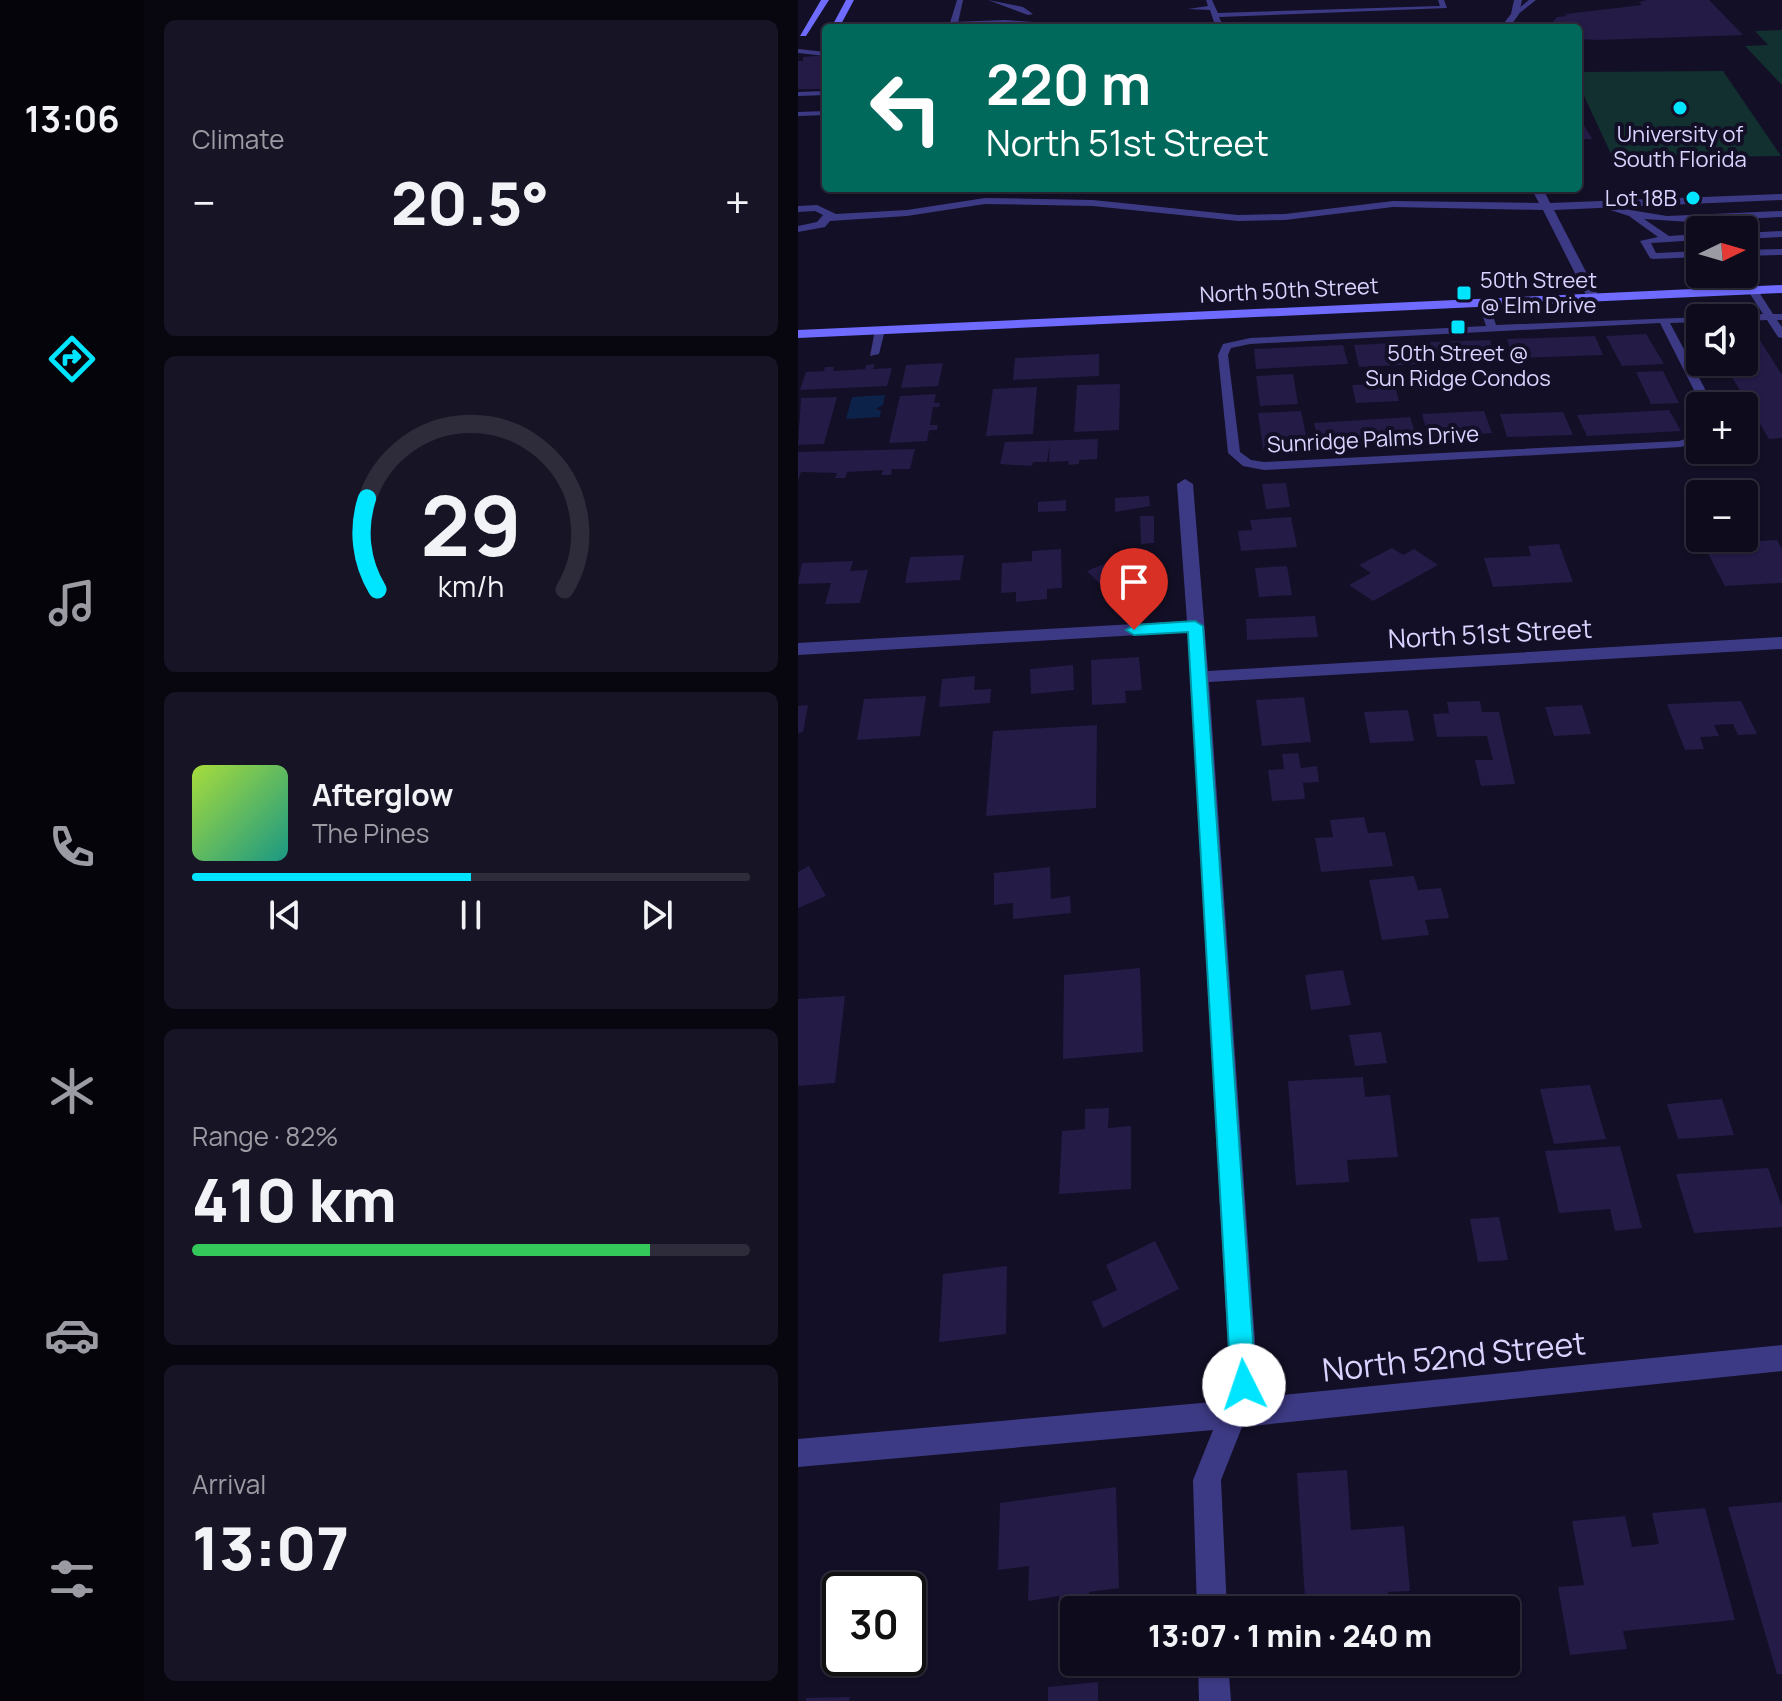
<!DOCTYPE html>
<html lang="en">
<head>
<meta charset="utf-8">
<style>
  :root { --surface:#0e0b1c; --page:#171425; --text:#f1f3f6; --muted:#9b9ba3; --line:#2e2b3b; --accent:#00e5ff }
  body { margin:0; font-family:Manrope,sans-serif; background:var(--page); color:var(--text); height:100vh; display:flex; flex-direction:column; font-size:30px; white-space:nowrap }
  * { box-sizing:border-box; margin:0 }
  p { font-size:26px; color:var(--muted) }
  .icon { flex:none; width:44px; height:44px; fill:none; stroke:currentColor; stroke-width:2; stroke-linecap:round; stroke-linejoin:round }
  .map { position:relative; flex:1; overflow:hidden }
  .sheet { display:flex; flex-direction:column; gap:20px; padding:20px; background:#08060f; width:654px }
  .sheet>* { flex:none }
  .guide { position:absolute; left:24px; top:24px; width:760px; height:168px; border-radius:8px; box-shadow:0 2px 6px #0004,0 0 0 2px var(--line); background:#00695c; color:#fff; overflow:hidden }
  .needle { width:52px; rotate:85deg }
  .controls { position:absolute; left:888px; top:216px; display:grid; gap:16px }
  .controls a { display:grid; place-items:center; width:72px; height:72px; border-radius:8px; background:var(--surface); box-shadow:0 2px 6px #0004,0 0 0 2px var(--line); font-size:40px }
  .speed { position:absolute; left:24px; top:1572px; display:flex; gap:16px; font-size:40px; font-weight:700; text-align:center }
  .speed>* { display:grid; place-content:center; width:104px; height:104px; border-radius:50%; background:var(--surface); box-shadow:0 2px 6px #0004,0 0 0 2px var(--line); line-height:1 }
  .speed .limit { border:4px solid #111; border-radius:12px; background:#fff; color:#111 }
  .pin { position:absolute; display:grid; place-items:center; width:68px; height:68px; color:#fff; margin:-82px -34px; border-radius:50% 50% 50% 0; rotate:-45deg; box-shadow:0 0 8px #0007 }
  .pin .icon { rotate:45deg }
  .me { position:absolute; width:88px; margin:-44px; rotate:356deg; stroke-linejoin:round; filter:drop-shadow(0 0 6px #0008) }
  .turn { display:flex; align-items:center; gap:28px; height:168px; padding:0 32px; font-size:36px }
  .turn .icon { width:104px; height:104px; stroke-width:2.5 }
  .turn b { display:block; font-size:56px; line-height:68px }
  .big { font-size:60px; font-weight:800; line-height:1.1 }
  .sheet .tile { flex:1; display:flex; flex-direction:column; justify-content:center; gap:12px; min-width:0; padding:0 28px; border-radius:12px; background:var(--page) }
  .sheet .dial { align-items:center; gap:0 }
  .dial svg { height:208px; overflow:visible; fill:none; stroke:var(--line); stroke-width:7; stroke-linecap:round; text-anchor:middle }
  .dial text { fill:var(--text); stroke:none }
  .song { display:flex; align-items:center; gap:24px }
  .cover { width:96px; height:96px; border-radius:12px; background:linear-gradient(135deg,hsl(80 70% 55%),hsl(170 70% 35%)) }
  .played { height:8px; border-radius:4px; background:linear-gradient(90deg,var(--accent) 50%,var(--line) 50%) }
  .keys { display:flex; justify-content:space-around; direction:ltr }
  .heat { display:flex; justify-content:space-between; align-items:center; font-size:44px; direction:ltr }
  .charge { height:12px; border-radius:6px; background:linear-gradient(90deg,#34c759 82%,var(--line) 0) }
  .trip { position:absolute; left:262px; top:1596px; width:460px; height:80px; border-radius:8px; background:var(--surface); box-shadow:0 2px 6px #0004,0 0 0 2px var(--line); font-weight:800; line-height:80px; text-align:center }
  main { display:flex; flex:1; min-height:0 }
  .menu { display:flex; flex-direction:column; width:144px; justify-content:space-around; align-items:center; background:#06040b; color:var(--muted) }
  .menu .icon { width:56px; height:56px }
  .menu .current { color:var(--accent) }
  .menu b { font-size:36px; color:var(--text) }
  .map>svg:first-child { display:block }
  .green { fill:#12302f }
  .water { fill:#0c2248 }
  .building { fill:#241b47 }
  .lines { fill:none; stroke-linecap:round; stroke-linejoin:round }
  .lane { fill:#3d3a85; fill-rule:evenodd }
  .street { fill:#3d3a85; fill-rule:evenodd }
  .secondary { fill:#6f6bff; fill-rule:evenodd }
  .route { fill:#00e5ff; stroke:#0095a6; stroke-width:2 }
  .poi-dot { fill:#00e5ff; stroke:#130f26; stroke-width:3 }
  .labels { text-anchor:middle; stroke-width:8; stroke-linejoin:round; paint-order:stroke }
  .far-poi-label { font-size:22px; fill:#d9d4ff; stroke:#130f26 }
  .far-street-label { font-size:22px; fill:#d9d4ff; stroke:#130f26 }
  .street-label { font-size:26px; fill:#d9d4ff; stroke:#130f26 }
  .near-street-label { font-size:32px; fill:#d9d4ff; stroke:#130f26 }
</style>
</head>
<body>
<main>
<nav class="menu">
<b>13:06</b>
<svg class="icon current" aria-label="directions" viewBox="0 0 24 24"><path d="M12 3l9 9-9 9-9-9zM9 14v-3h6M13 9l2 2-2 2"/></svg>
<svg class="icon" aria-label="music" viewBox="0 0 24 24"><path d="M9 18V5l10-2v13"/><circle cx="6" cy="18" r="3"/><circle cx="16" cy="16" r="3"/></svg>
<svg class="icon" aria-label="phone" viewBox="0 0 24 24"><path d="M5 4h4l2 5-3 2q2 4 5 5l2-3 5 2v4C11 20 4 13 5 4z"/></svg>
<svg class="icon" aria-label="climate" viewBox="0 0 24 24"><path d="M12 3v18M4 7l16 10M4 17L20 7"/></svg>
<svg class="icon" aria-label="car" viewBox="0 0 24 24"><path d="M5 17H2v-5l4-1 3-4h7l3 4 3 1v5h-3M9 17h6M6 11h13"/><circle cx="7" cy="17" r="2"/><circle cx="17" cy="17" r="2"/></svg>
<svg class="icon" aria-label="filters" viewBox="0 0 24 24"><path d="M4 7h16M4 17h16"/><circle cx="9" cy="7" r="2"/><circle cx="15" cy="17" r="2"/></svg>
</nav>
<section class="sheet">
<div class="tile"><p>Climate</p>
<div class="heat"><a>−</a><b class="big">20.5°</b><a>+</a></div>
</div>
<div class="tile dial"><svg viewBox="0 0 100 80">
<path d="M14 69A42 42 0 1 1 86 69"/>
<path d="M14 69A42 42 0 0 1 10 34" stroke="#00e5ff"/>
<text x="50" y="56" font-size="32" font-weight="700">29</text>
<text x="50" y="72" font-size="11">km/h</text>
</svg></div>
<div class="tile">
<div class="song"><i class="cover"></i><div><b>Afterglow</b><p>The Pines</p></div></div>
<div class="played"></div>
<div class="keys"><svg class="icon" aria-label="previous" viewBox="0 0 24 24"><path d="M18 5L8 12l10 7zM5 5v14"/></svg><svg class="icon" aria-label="pause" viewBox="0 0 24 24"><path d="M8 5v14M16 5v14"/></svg><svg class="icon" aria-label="next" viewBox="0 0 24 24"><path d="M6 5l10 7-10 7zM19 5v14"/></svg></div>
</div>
<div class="tile"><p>Range · 82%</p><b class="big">410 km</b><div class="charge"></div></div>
<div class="tile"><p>Arrival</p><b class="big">13:07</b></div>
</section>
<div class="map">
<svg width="984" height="1701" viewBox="0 0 984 1701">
  <rect width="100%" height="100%" fill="#130f26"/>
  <g class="green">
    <polygon points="984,30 984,85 947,46 970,45 957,31"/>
    <polygon points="925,71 983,156 815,158 780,83 780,72"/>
  </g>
  <polygon class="water" points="87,395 85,405 78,409 83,411 82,417 48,419 54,397"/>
  <g class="building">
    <polygon points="849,0 911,0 945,35 799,40 780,39 780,28 751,26 759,17 769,16 767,14 844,5 841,2"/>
    <polygon points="28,55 28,89 0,89 0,61 5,61 5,57"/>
    <polygon points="780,115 794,139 780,139"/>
    <polygon points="946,328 954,328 984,375 984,438 971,439 925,362 946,362"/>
    <polygon points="848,334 866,364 824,366 808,336"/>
    <polygon points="797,336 805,355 715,358 709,339"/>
    <polygon points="692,340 698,360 636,361 632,342"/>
    <polygon points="616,342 623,364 561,367 556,345"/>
    <polygon points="545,345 550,364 458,369 456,349"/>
    <polygon points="301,354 301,376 215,380 217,358"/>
    <polygon points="145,363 140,386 103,388 108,365"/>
    <polygon points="77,364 75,369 94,368 89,386 2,390 8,372 26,371 27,367 36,367 35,371 67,369 68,365"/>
    <polygon points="865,371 881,403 853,404 838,372"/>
    <polygon points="495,374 500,404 462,406 458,376"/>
    <polygon points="596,383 601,401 558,403 554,385"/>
    <polygon points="322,384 321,430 276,432 279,385"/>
    <polygon points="239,387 235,434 188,436 195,389"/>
    <polygon points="138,394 136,403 142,403 141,407 135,407 132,425 140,425 139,430 131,430 129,441 91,443 102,396"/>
    <polygon points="39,397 26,444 0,445 3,398"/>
    <polygon points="871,410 883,431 789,436 779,415"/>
    <polygon points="503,411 510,446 465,449 460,413"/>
    <polygon points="686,411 694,433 630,436 624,414"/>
    <polygon points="765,412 775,435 709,437 702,414"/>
    <polygon points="612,417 620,441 522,448 516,423"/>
    <polygon points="300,439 299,459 281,460 281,464 270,465 271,461 251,462 252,444 249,462 235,462 234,466 202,464 207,442"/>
    <polygon points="117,449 112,469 94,469 93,475 83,475 85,470 49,472 47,478 37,478 39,473 3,472 0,481 0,452"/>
    <polygon points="488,483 492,507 468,509 464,484"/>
    <polygon points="351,496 352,506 317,512 317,498"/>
    <polygon points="268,500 268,511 240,512 240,502"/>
    <polygon points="902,513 902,532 897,532 887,514"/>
    <polygon points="342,516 356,516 356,543 343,544"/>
    <polygon points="493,517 499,547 443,551 440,531 454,530 452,520"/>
    <polygon points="979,540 984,549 984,583 927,586 905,544"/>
    <polygon points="761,544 775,582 695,587 686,558 733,556 730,546"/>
    <polygon points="594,548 605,555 616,549 640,565 575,601 551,585 573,573 561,565"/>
    <polygon points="263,549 264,588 249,589 249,599 218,602 218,592 203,593 204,563 234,561 234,551"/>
    <polygon points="166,555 162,580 107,583 112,557"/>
    <polygon points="326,556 352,581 314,596 289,571"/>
    <polygon points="55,561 52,571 70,570 62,603 27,604 33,583 0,584 4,563"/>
    <polygon points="489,566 494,595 461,597 457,568"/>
    <polygon points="517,616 520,637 449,640 448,619"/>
    <polygon points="341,657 344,690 327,691 328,703 294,705 293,660"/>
    <polygon points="275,665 276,690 233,694 232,669"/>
    <polygon points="177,676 176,690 193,689 192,703 141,707 144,679"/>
    <polygon points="128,696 122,736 59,740 66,699"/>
    <polygon points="506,697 513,742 464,746 458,700"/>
    <polygon points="682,701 684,712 701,712 717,784 683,786 677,760 695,760 689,736 639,737 635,714 651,713 649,702"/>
    <polygon points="943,701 959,734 940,735 935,724 916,725 921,736 902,737 906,749 887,750 869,704"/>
    <polygon points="10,705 5,732 0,733 0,706"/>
    <polygon points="784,705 793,734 756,736 747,707"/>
    <polygon points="610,710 616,741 572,743 566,712"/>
    <polygon points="299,725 298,808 188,816 195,731"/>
    <polygon points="500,753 503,768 519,766 521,782 505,783 507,799 474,801 470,770 486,769 484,754"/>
    <polygon points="566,817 570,833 587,832 595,866 523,872 517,838 535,837 532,820"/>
    <polygon points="11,866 28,896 0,908 0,872"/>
    <polygon points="252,867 253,899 272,896 273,913 215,919 215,903 196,905 196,873"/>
    <polygon points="616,876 620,890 643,888 651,918 627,920 631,935 584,940 571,880"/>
    <polygon points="342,968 345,1052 265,1059 266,975"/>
    <polygon points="545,970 553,1005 513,1010 507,975"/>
    <polygon points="47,996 37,1083 0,1086 0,999"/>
    <polygon points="583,1032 589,1063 557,1066 551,1035"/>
    <polygon points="565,1077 567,1097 592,1095 600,1157 549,1160 551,1182 498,1185 490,1081"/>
    <polygon points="792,1085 808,1139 756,1144 742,1089"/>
    <polygon points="924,1099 936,1135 880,1139 869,1104"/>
    <polygon points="311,1108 310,1128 333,1126 333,1189 261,1194 264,1131 287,1129 287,1109"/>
    <polygon points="822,1146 844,1228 817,1231 812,1209 761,1213 747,1151"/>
    <polygon points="970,1168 984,1206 984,1227 896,1233 878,1174"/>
    <polygon points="701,1217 710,1260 680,1262 672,1219"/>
    <polygon points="357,1241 381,1289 305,1328 294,1302 319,1290 308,1265"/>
    <polygon points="209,1266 208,1334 141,1342 145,1274"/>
    <polygon points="549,1470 553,1530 606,1526 612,1591 590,1592 592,1610 522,1610 521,1598 507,1599 499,1473"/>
    <polygon points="318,1487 321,1588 291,1592 291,1610 276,1610 276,1630 261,1632 261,1596 230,1601 231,1566 200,1570 202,1503"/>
    <polygon points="984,1502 984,1674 979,1674 930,1507"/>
    <polygon points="907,1508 937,1620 825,1631 829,1649 772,1655 760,1587 786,1585 774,1521 827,1516 834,1547 861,1544 854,1513"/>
    <polygon points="300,1682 300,1701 250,1701 250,1687"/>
    <polygon points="52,1697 51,1701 8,1701 8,1698"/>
  </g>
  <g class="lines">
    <g class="lane">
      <polygon points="159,0 165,0 160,23 156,25 152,23"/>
      <polygon points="190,0 225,7 235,14 230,15"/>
      <polygon points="408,0 414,0 420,13 642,6 640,0 646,0 649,8 421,17 426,28 418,28 412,10 390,9 410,6"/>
      <polygon points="731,0 738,0 719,15 715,15 715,13"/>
      <polygon points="0,49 28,52 28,56 0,53"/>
      <polygon points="28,91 28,95 0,96 0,92"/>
      <polygon points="28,111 28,115 0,116 0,112"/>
      <polygon points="803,201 826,209 869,216 984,211 984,217 892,222 846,219 871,236 902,234 902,240 853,243 858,253 902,251 902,257 855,259 852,258 842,241 860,237 831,216 800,206 800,202"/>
      <polygon points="984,231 984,237 946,239 946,233"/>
      <polygon points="984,249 984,255 946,256 946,250"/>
      <polygon points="955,288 959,289 975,314 984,314 984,320 979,320 984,327 984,338 980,337 969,320 946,321 946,318 937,318 942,315 965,314 950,291"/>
      <polygon points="685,298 690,301 698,325 906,317 902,318 902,322 872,323 916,406 904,406 862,323 452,344 433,348 430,355 442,452 453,460 466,462 881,441 902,434 902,441 883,447 466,470 445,466 430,453 420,355 425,344 452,338 688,326 680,301"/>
      <polygon points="82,327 87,330 81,354 72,356 77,330"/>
    </g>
    <g class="street">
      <polygon points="716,0 724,0 721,14 711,28 702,28 713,14"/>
      <polygon points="207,20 318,28 71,28 75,25"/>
      <polygon points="537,25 672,25 676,28 533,28"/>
      <polygon points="733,188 745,188 752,203 984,194 984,200 756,210 801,297 795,301 789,297 745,210 595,207 487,220 440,221 295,206 187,204 109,216 32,221 27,227 0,232 0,226 19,222 25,215 17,211 0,212 0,206 19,205 38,214 109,210 187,198 295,200 440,215 487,214 595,201 741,203"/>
      <polygon points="387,479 395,484 410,671 984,637 984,649 411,682 460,1385 455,1398 984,1345 984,1371 444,1427 423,1480 429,1610 399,1610 395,1480 415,1430 0,1467 0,1439 426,1401 432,1385 390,632 0,655 0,643 389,621 379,484"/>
      <polygon points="400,1662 430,1662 433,1701 401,1701"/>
    </g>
    <g class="secondary">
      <polygon points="23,0 31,0 8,36 2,36"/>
      <polygon points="48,0 56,0 41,28 33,28"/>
      <polygon points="984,285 984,293 0,338 0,330"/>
    </g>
  </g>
  <polygon class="route" points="397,621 405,626 458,1385 455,1394 446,1397 437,1394 433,1385 390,632 336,635 328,630 336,625"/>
  <g class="poi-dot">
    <circle cx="882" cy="108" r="8"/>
    <circle cx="895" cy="198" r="8"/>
    <rect x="658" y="285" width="16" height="16" rx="4"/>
    <rect x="652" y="319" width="16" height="16" rx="4"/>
  </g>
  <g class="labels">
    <g class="far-poi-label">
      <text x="882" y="142">University of<tspan x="882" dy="25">South Florida</tspan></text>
      <text x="879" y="206" text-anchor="end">Lot 18B</text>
      <text x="682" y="288" text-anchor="start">50th Street<tspan x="682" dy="25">@ Elm Drive</tspan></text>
      <text x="660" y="361">50th Street @<tspan x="660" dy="25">Sun Ridge Condos</tspan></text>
    </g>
    <g class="far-street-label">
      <text transform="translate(491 290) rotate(-3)" y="8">North 50th Street</text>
      <text transform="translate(575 439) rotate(-3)" y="8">Sunridge Palms Drive</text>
    </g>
    <g class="street-label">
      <text transform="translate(692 634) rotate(-3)" y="9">North 51st Street</text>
    </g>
    <g class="near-street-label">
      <text transform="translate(656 1357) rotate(-6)" y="11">North 52nd Street</text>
    </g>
  </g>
</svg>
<div class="controls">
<a><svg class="needle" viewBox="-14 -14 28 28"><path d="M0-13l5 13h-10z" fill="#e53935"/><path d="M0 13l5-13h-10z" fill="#9b9ba3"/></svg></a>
<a><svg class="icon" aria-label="sound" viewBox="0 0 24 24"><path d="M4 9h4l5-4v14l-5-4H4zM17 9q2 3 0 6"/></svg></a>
<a>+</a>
<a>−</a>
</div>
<div class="speed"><div class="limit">30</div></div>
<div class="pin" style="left:336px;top:630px;background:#d93025"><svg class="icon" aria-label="arrive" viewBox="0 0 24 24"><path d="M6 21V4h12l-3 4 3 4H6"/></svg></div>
<svg class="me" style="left:446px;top:1385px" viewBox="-20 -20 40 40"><circle r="19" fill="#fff"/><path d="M0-13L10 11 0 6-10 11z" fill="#00e5ff"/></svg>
<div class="trip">13:07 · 1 min · 240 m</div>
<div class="guide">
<div class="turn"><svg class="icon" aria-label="left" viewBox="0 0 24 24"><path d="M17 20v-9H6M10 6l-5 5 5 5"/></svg><div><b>220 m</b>North 51st Street</div></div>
</div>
</div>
</main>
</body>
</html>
